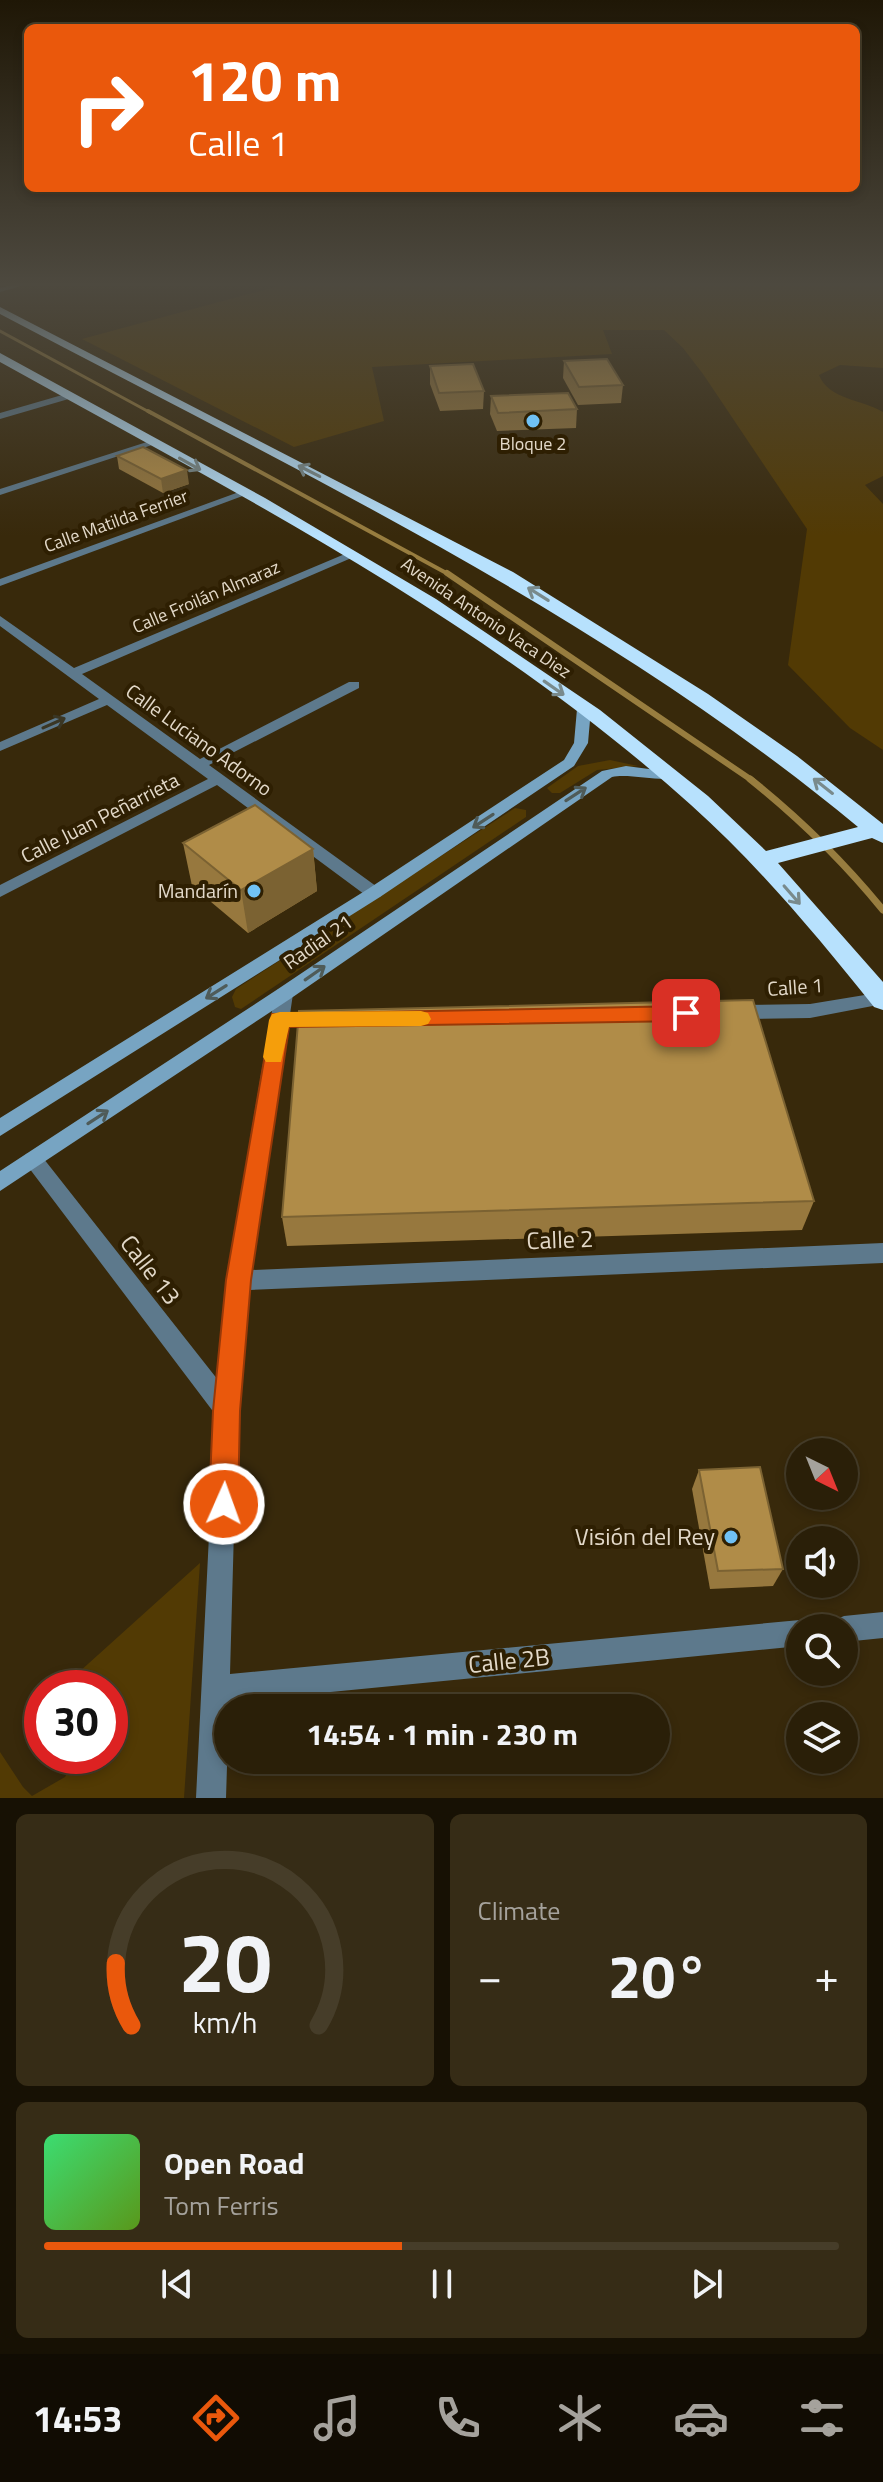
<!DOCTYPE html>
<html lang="en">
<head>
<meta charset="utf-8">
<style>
  :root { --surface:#2a1f08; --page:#362c16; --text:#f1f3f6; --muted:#a5a29c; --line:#463d29; --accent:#ea580c }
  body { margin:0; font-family:"Titillium Web",sans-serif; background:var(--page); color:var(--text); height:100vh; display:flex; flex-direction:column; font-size:30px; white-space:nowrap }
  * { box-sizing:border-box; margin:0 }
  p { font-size:26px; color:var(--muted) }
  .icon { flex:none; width:44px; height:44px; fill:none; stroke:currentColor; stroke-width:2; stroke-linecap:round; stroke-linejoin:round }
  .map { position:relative; height:1798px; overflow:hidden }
  .drawer { display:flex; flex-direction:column; gap:16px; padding:16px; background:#171104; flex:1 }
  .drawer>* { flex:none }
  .top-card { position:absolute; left:24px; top:24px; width:836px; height:168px; border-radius:12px; box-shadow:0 4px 12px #0003,0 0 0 2px var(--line); background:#ea580c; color:#fff; overflow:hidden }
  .needle { width:52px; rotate:137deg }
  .tools { position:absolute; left:786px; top:1438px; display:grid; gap:16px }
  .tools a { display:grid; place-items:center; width:72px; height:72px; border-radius:50%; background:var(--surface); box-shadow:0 4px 12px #0003,0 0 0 2px var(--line); font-size:40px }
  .speed { position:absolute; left:24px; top:1670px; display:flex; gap:16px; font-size:40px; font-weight:700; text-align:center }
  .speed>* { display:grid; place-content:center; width:104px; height:104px; border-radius:50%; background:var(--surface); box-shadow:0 4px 12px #0003,0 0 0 2px var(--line); line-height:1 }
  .speed .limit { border:12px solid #d22; background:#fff; color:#111 }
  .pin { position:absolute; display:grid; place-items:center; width:68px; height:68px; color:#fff; margin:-34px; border-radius:16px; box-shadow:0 4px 12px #0006 }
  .me { position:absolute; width:88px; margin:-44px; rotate:2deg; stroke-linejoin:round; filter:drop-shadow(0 0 6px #0008) }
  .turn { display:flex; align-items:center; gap:28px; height:168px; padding:0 32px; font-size:36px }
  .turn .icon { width:104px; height:104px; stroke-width:2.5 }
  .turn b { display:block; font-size:56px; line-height:68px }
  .big { font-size:60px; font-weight:700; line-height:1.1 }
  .drawer .tile { flex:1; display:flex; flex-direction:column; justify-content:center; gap:12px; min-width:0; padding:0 28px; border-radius:12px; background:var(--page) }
  .drawer .dial { align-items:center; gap:0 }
  .dial svg { height:208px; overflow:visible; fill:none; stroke:var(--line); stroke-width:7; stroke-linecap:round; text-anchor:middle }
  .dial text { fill:var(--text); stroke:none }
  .song { display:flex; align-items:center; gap:24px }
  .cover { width:96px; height:96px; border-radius:12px; background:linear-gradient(135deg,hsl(140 70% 55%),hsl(90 70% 35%)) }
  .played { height:8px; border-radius:4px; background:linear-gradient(90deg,var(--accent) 45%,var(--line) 45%) }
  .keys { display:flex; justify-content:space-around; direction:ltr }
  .heat { display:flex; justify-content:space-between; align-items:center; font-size:44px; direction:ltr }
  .drawer .tiles { flex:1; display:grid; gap:16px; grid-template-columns:1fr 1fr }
  .tile:last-child { grid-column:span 2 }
  .trip { position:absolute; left:214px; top:1694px; width:456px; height:80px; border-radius:40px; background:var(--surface); box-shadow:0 4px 12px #0003,0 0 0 2px var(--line); font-weight:700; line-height:80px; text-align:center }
  .tabs { display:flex; height:128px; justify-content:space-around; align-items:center; background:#110c03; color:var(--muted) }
  .tabs .icon { width:56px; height:56px }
  .tabs .selected { color:var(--accent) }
  .tabs b { font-size:36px; color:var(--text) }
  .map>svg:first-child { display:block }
  .green { fill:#523a04 }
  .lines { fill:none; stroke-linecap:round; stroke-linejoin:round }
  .stream-far3 { stroke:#987d3f; stroke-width:3 }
  .stream-far2 { stroke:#987d3f; stroke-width:4 }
  .stream-far1 { stroke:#987d3f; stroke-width:6 }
  .stream { stroke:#987d3f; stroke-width:7 }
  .street { fill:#5d798c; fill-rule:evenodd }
  .secondary { fill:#77a4c2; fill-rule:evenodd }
  .highway { fill:#b7e1fd; fill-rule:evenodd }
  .wall { fill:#97783e }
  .shaded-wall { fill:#7b6232 }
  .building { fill:#b08c48; stroke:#7b6232; stroke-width:2 }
  .oneway { stroke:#798a8c }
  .oneway2 { stroke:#3a3624 }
  .oneway3 { stroke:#4f5b58 }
  .route { fill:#ea580c; stroke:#983908; stroke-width:2 }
  .slow { fill:#f59e0b }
  .poi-dot { fill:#70c1f4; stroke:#2e1f02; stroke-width:3 }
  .labels { text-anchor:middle; stroke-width:8; stroke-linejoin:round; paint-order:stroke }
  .far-poi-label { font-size:18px; fill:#e3d9c9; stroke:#2e1f02 }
  .far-street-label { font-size:18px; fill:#e3d9c9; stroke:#2e1f02 }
  .street-label { font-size:20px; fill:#e3d9c9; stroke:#2e1f02 }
  .poi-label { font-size:20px; fill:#e3d9c9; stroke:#2e1f02; text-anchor:end }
  .near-street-label { font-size:24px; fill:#e3d9c9; stroke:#2e1f02 }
  .near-poi-label { font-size:24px; fill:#e3d9c9; stroke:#2e1f02; text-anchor:end }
</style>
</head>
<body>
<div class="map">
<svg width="883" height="1798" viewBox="0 0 883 1798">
  <rect width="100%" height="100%" fill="#38290b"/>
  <g class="green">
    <path d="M 286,284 L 883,284 L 883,368 L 840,365 L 819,375 C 829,400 862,399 883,412 L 883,476 L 865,485 L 883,504 L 883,750 L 850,728 L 788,665 L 807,529 L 703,374 L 683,348 L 664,330 L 603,330 L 612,354 L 372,367 L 384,421 L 294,447 L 82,339 Z"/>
    <polygon points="610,760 638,766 597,770 560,793 552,793 547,788 578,766"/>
    <polygon points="515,808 526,810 526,817 241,1009 235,1007 232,997 236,989"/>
    <polygon points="200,1563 184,1798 0,1798 0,1752 23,1787 32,1796 65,1777 77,1756 110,1756 110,1688 72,1688 68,1682"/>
  </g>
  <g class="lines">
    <polyline class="stream-far3" points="0,331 151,413"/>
    <polyline class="stream-far2" points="148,411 450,575"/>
    <polyline class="stream-far1" points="447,573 753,781"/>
    <path class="stream" d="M 750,779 C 800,819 843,861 883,910"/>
    <g class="street">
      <polygon points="16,284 28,284 0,292 0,288"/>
      <polygon points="69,393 73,396 72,398 0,419 0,413"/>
      <polygon points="150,441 158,443 0,495 0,489"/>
      <polygon points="239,492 248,494 0,586 0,579"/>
      <polygon points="352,551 357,554 356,556 82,674 200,759 349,682 359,682 359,688 209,765 380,889 382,893 380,897 368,897 217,785 0,897 0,885 208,779 107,705 0,751 0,742 99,699 0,626 0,616 74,668"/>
      <path d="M 284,988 L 290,989 L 293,994 L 252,1270 L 883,1243 L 883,1263 L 249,1290 L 236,1458 L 230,1674 L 800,1620 L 809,1624 L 811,1628 L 800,1628 L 800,1646 L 229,1702 L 226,1798 L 196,1798 L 215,1414 L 23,1160 L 26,1154 L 33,1152 L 40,1154 L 218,1380 C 229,1251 253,1122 275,994 L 278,989 Z"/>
      <polygon points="883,992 883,1004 810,1018 737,1019 731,1017 728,1012 731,1007 737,1005 810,1004"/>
      <polygon points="883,1612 883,1638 844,1642 844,1628 831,1628 835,1620 844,1616"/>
    </g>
    <g class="secondary">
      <polygon points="584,705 591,709 588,743 574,766 380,897 0,1136 0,1118 368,889 564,760 574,743 577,709"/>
      <path d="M 626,766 L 672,772 L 679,776 C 668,784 631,773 612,777 L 290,999 L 0,1191 L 0,1171 L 278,989 L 602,771 Z"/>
    </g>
    <path class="highway" d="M 0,307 L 513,572 L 708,694 L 797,756 L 883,824 L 883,843 L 872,838 L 778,863 L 883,982 L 883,1010 L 874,1007 C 817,936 759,866 691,805 C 488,622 238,494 0,362 L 0,353 L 265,498 L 436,599 L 600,710 L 708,796 L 766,851 L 858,827 C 600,613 295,470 0,314 Z"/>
  </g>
  <g class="wall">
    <polygon points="564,361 623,385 621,403 578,405 563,378"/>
    <polygon points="430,366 484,391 483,409 440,411 430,384"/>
    <polygon points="491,396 577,409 576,428 497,431 490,414"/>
    <polygon points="117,456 189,484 163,493 119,469"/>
    <polygon points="183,843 313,849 317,891 248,933 192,886"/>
    <polygon points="814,1201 802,1230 287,1246 282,1217"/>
    <polygon points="699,1470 783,1569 773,1586 710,1589 692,1489"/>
  </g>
  <g class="shaded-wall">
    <polygon points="187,470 189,484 163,493 161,479"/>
    <polygon points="313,849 317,891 248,933 241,890"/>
  </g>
  <g class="building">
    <polygon points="607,359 623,385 579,387 564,361"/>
    <polygon points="473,364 484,391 439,393 430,366"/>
    <polygon points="568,393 577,409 498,413 491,396"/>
    <polygon points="143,447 187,470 161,479 117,456"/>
    <polygon points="255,805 313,849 241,890 183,843"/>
    <polygon points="753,1000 814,1201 282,1217 299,1011"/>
    <polygon points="760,1467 783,1569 718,1571 699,1470"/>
  </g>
  <defs><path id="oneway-shaft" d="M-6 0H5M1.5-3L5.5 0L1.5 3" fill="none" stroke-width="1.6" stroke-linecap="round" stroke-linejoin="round" transform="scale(2)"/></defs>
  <g class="oneway">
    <use href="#oneway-shaft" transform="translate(190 464) rotate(29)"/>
    <use href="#oneway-shaft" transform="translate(309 471) rotate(-153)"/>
    <use href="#oneway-shaft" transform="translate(538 594) rotate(-148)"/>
    <use href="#oneway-shaft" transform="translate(554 688) rotate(35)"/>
    <use href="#oneway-shaft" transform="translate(823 786) rotate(-142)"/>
    <use href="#oneway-shaft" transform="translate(792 895) rotate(49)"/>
  </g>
  <use class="oneway2" href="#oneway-shaft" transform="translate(54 723) rotate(-24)"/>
  <g class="oneway3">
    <use href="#oneway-shaft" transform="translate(576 794) rotate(-33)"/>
    <use href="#oneway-shaft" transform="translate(483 821) rotate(147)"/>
    <use href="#oneway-shaft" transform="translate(315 973) rotate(-35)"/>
    <use href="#oneway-shaft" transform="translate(216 992) rotate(148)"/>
    <use href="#oneway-shaft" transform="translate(98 1117) rotate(-33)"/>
  </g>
  <linearGradient id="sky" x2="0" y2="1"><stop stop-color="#1f1706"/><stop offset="0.53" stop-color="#4d493f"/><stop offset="1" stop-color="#4d493f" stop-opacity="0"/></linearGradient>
  <rect width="883" height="536" fill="url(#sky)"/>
  <polygon class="route" points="686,1006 693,1008 696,1013 693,1019 686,1021 289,1027 251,1280 240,1411 238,1504 234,1514 224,1518 214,1514 209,1504 213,1411 226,1280 272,1014"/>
  <polygon class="slow" points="421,1011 428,1013 431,1019 428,1024 421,1026 289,1027 281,1062 266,1062 263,1057 269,1020 272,1014 280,1012"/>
  <g class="poi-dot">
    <circle cx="533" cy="421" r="8"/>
    <circle cx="254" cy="891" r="8"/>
    <circle cx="731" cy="1537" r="8"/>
  </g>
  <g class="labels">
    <g class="far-poi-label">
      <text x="533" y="450">Bloque 2</text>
    </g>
    <g class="far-street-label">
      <text transform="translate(116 521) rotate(-20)" y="6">Calle Matilda Ferrier</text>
      <text transform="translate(206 597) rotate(-23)" y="6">Calle Froilán Almaraz</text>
      <text transform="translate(486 618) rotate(34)" y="6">Avenida Antonio Vaca Diez</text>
    </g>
    <g class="street-label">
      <text transform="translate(199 740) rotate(36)" y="7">Calle Luciano Adorno</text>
      <text transform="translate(100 818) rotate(-27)" y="7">Calle Juan Peñarrieta</text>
      <text transform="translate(318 942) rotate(-35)" y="7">Radial 21</text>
      <text transform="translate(795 987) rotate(-4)" y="7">Calle 1</text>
    </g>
    <g class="poi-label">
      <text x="238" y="898">Mandarín</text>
    </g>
    <g class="near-street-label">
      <text transform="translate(560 1240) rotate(-2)" y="8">Calle 2</text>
      <text transform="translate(150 1270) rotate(52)" y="8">Calle 13</text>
      <text transform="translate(509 1661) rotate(-6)" y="8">Calle 2B</text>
    </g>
    <g class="near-poi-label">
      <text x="715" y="1545">Visión del Rey</text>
    </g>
  </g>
</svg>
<div class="tools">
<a><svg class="needle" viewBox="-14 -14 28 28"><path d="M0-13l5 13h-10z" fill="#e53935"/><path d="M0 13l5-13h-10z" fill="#a5a29c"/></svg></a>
<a><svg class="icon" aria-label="sound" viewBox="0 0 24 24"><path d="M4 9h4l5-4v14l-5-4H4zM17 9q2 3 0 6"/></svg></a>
<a><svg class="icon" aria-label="search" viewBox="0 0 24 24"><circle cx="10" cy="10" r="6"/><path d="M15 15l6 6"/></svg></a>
<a><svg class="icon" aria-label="layers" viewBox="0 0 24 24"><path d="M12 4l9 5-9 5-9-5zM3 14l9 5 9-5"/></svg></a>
</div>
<div class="speed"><div class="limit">30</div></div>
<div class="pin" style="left:686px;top:1013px;background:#d93025"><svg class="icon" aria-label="arrive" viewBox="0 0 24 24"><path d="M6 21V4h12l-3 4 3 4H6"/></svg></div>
<svg class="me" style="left:224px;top:1504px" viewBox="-20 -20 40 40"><circle r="17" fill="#ea580c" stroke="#fff" stroke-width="3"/><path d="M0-11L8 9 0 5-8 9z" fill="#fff"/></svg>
<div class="trip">14:54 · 1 min · 230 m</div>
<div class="top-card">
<div class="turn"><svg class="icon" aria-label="right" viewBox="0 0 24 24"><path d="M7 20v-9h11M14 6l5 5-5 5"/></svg><div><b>120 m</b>Calle 1</div></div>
</div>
</div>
<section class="drawer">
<div class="tiles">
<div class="tile dial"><svg viewBox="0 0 100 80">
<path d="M14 69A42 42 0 1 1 86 69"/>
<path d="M14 69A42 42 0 0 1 8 45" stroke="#ea580c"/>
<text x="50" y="56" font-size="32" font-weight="700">20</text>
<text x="50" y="72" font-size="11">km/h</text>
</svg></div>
<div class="tile"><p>Climate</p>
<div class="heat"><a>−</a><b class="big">20°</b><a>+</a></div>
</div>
<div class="tile">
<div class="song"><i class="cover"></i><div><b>Open Road</b><p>Tom Ferris</p></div></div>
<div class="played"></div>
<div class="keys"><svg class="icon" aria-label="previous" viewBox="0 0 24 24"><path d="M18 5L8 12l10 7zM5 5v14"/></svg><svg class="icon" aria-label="pause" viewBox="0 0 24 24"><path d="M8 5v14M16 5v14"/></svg><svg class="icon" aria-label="next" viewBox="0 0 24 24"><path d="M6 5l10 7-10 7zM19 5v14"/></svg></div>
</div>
</div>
</section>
<nav class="tabs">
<b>14:53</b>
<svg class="icon selected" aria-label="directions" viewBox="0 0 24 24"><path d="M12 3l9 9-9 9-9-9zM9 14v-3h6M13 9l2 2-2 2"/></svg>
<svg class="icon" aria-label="music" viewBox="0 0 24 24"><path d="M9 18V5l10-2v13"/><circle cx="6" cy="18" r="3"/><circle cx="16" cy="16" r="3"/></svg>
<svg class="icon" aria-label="phone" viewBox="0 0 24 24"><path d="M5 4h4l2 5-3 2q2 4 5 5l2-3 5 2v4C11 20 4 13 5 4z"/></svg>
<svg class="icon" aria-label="climate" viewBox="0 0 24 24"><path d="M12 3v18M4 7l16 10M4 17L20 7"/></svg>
<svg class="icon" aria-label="car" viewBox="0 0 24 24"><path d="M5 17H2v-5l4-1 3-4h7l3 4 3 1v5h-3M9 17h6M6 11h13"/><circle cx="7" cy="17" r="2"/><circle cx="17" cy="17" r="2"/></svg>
<svg class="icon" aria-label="filters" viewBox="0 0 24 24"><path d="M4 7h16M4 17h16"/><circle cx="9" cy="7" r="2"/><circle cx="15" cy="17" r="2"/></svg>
</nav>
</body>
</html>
